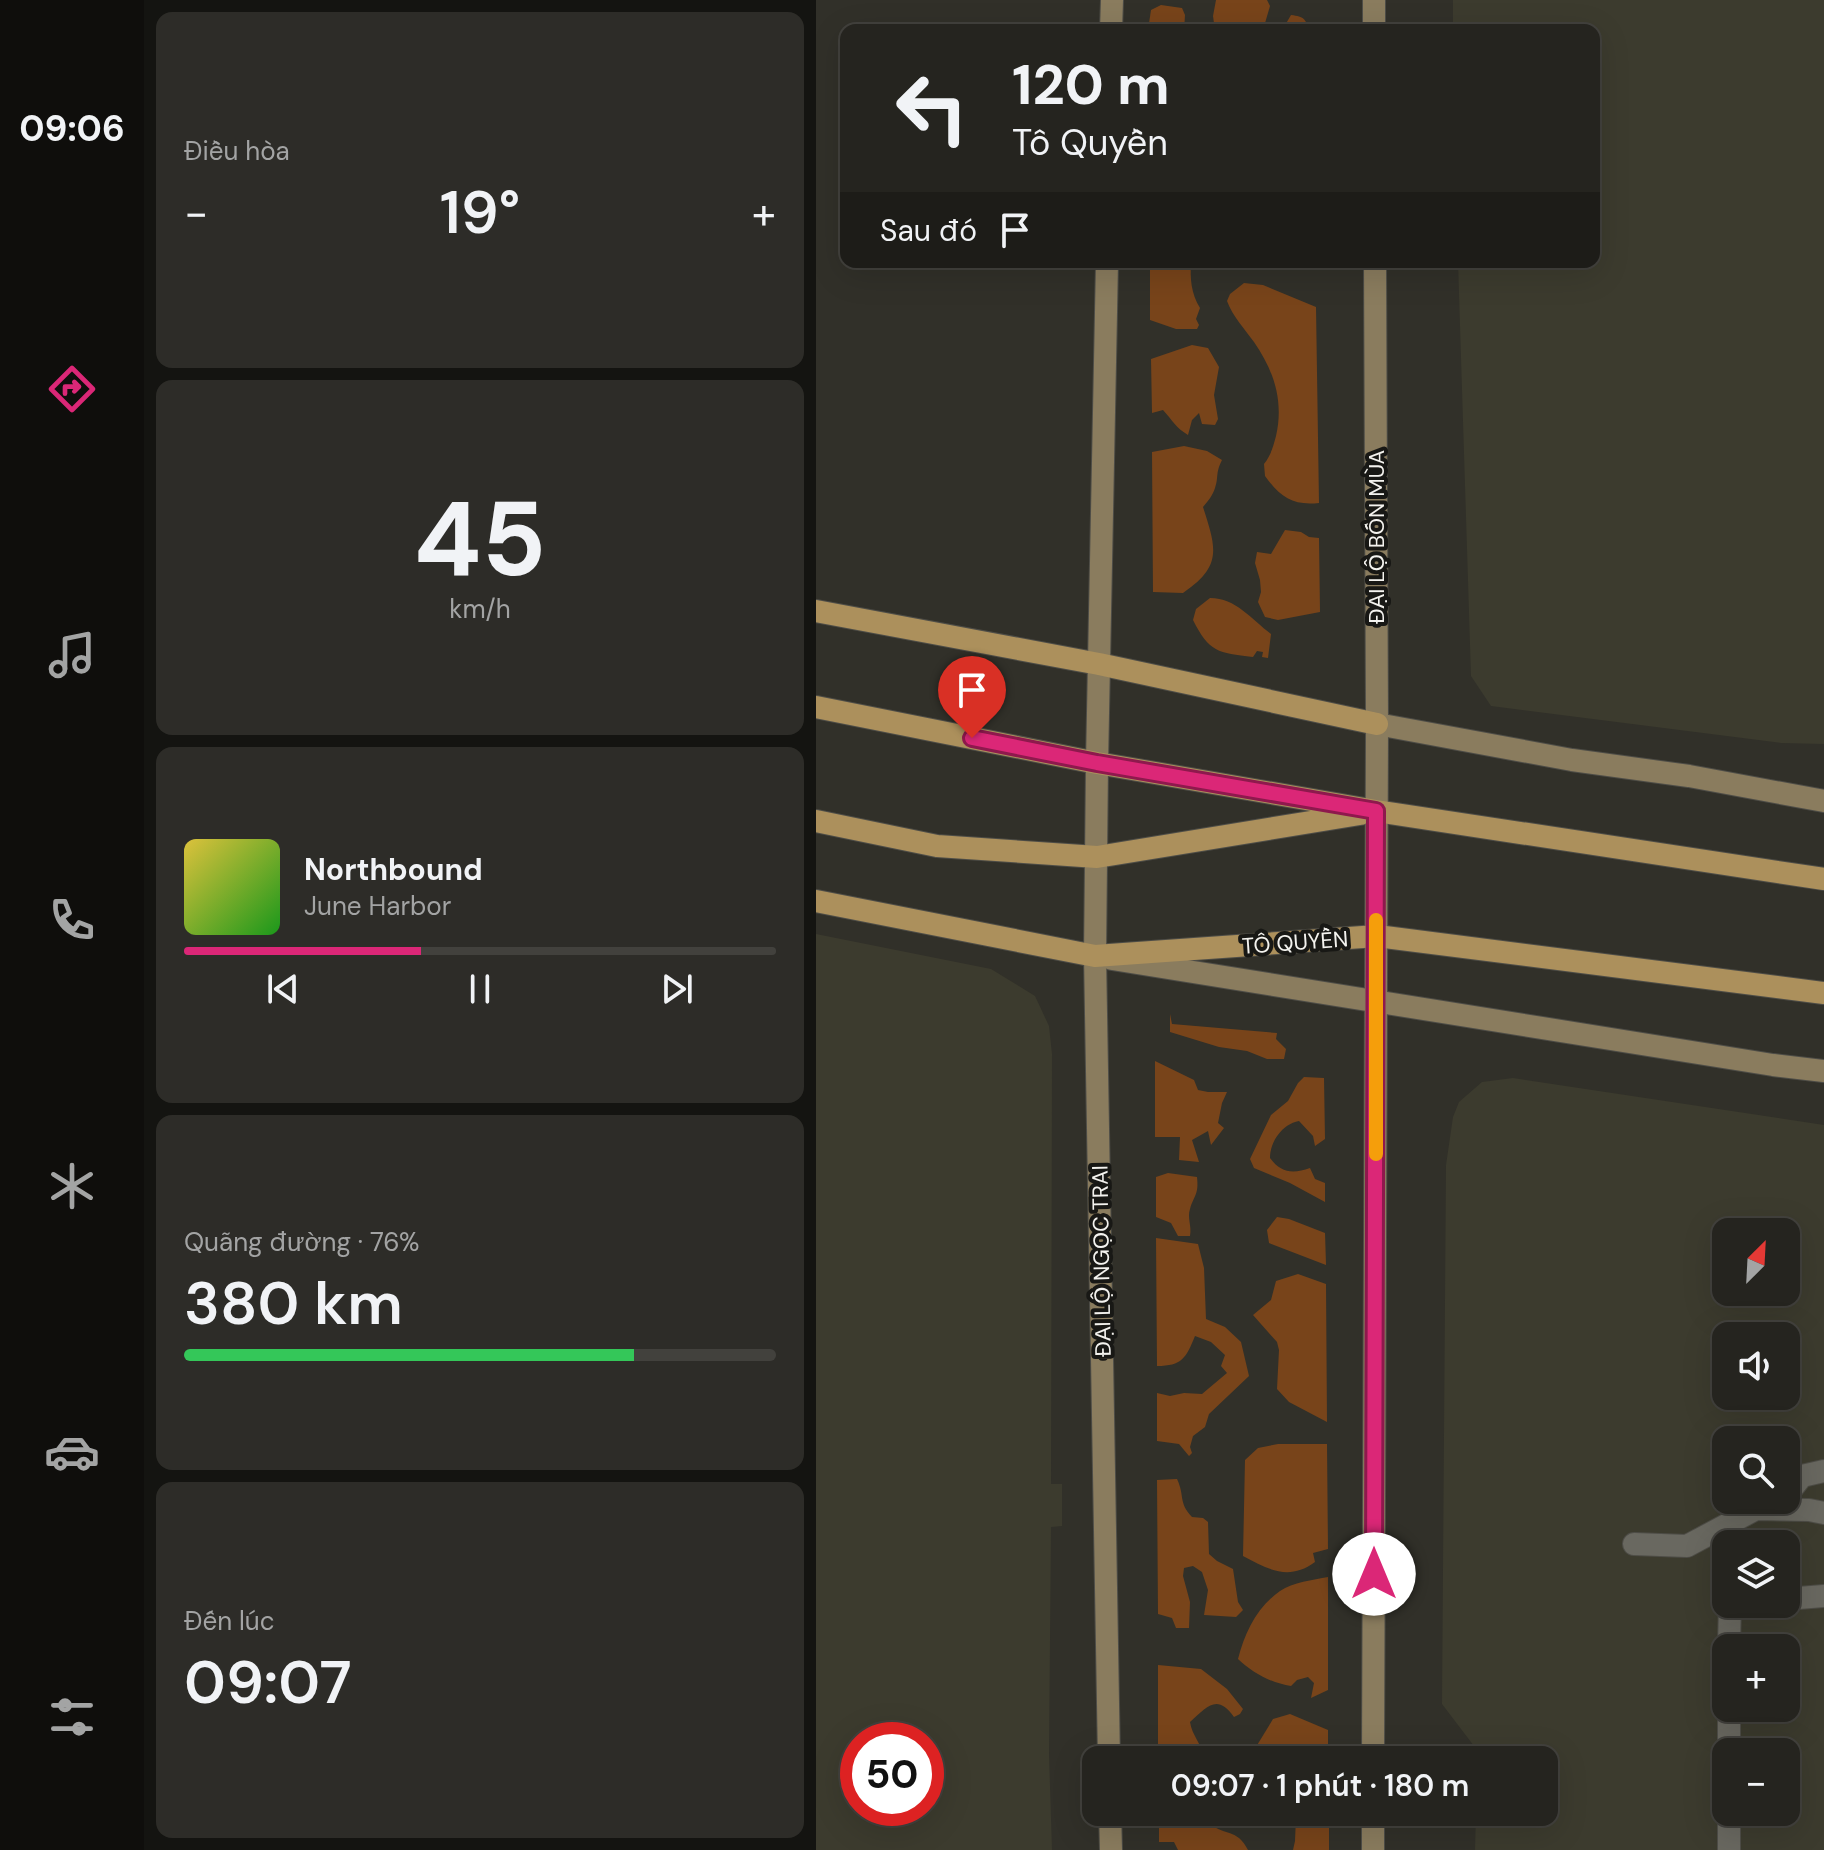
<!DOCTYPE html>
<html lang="vi">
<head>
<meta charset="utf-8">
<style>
  :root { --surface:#25241f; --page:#2d2c28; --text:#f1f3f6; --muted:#a3a4a4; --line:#42413d; --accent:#db2777 }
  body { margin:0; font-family:"DM Sans",sans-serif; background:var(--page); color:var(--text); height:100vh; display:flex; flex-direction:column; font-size:30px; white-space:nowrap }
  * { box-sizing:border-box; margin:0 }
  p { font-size:26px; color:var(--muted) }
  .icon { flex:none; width:44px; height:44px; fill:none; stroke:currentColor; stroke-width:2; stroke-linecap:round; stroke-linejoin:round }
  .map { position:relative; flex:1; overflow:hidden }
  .side { display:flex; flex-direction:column; gap:12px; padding:12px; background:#141411; width:672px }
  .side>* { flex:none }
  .guide { position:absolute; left:24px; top:24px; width:760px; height:244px; border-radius:16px; box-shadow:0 8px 32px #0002,0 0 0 2px var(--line); background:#25241f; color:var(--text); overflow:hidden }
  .needle { width:52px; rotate:24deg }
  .buttons { position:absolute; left:896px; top:1218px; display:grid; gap:16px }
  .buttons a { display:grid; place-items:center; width:88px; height:88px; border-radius:16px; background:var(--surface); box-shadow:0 8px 32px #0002,0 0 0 2px var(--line); font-size:40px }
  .speed { position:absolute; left:24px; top:1722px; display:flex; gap:16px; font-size:40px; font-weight:700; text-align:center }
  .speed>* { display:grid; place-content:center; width:104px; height:104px; border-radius:50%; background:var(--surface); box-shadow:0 8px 32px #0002,0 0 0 2px var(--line); line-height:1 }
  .speed .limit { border:12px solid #d22; background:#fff; color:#111 }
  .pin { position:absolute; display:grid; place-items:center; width:68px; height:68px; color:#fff; margin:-82px -34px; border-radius:50% 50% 50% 0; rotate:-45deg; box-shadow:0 0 8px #0007 }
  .pin .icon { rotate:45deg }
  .me { position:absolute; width:88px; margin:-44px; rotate:0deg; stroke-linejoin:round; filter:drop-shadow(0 0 6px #0008) }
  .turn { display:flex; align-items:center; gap:28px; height:168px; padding:0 40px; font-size:36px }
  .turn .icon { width:104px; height:104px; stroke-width:2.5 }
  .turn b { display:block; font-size:56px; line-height:68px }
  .then { display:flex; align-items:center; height:76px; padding:0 40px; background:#0003; gap:16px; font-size:30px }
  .big { font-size:60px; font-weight:600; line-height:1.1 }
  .side .widget { flex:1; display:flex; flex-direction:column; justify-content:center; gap:12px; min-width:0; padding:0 28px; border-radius:16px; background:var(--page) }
  .side .dial { align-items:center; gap:0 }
  .dial b { font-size:104px; line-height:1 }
  .song { display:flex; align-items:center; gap:24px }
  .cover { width:96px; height:96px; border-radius:12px; background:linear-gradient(135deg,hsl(50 70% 55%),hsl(120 70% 35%)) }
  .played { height:8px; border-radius:4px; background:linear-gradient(90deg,var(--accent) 40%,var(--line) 40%) }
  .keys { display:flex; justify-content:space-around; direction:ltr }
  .heat { display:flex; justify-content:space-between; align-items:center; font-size:44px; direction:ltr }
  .charge { height:12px; border-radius:6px; background:linear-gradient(90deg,#34c759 76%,var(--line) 0) }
  .trip { position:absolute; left:266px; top:1746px; width:476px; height:80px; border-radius:16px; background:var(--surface); box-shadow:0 8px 32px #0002,0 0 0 2px var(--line); font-weight:600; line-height:80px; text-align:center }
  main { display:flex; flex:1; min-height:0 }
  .tab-bar { display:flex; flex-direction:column; width:144px; justify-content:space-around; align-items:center; background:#0f0e0c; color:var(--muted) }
  .tab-bar .icon { width:56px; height:56px }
  .tab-bar .active { color:var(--accent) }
  .tab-bar b { font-size:36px; color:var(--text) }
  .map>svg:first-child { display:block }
  .built { fill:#3c3b2e; fill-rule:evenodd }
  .green { fill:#78441a }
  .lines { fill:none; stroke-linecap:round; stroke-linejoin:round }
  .pedestrian-casing { stroke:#4e4d47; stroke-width:24 }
  .minor-casing { stroke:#4e4d47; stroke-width:24 }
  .secondary-casing { stroke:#4e4d47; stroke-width:24 }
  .primary-casing { stroke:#4e4d47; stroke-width:24 }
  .pedestrian { stroke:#696860; stroke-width:22 }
  .minor { stroke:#696860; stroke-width:22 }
  .secondary { stroke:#8a7c5e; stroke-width:22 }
  .primary { stroke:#ac905c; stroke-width:22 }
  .route-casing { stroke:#8e194d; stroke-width:20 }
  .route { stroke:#db2777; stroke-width:14 }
  .slow { stroke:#f59e0b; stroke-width:14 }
  .labels { text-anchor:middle; stroke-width:8; stroke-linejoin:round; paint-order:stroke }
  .street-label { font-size:22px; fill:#f4f3ef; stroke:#181815 }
</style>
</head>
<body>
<main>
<nav class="tab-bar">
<b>09:06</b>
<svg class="icon active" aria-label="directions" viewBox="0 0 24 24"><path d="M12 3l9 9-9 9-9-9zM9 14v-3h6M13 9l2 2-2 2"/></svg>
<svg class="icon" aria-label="music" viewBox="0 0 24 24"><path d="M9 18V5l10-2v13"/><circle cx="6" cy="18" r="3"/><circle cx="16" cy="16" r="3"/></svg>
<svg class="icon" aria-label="phone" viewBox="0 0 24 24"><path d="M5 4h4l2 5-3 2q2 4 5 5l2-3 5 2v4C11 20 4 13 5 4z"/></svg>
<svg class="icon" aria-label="climate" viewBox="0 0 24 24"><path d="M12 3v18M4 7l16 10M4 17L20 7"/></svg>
<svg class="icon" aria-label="car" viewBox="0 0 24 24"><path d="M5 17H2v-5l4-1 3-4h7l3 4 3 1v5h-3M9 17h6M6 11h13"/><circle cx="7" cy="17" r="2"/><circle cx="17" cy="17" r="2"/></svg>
<svg class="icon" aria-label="filters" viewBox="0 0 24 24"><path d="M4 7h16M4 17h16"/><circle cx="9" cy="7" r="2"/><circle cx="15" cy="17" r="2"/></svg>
</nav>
<section class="side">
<div class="widget"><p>Điều hòa</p>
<div class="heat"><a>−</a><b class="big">19°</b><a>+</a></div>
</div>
<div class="widget dial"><b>45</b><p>km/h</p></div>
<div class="widget">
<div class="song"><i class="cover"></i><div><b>Northbound</b><p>June Harbor</p></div></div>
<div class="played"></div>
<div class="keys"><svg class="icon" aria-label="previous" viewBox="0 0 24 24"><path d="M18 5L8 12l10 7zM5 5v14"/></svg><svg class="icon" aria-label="pause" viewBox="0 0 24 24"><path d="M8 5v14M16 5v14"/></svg><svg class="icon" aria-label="next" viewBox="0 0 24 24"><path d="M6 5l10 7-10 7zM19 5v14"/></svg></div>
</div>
<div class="widget"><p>Quãng đường · 76%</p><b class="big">380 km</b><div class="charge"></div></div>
<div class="widget"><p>Đến lúc</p><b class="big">09:07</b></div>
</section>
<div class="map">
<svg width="1008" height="1850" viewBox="0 0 1008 1850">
  <rect width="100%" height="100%" fill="#313029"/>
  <g class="built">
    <polygon points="637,0 1008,0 1008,744 965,743 675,706 655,676 642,262 778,262 778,30 637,30"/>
    <path d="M 0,934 L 175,969 L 219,996 L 233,1026 L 236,1054 L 235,1484 L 246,1484 L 246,1526 L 235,1527 L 233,1754 L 236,1850 L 0,1850 ZM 42,1740 L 110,1740 L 110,1808 L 42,1808 Z"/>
    <path d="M 697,1078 L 1008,1125 L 1008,1850 L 659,1850 L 660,1812 L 728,1812 L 728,1760 L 661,1760 L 661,1750 L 626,1704 L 630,1165 L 637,1117 L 643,1102 L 666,1082 ZM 910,1232 L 970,1232 L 970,1292 L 910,1292 ZM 910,1336 L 970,1336 L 970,1396 L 910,1396 ZM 910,1440 L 970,1440 L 970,1500 L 910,1500 ZM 910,1544 L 970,1544 L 970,1604 L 910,1604 ZM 910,1648 L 970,1648 L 970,1708 L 910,1708 ZM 910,1752 L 970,1752 L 970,1812 L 910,1812 Z"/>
  </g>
  <g class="green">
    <polygon points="400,0 451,0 454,6 447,30 399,30 397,16"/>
    <polygon points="345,5 366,8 369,15 368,30 332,30 335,10"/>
    <path d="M 475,15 C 489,17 488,18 494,30 L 460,30 L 462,26 L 468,27 Z"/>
    <path d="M 334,262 L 375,262 C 374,279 375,293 384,308 L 380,319 L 383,325 L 381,329 L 360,329 L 334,320 Z"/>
    <path d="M 428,283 L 447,285 L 500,307 L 503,503 C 477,506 464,497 449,476 L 448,464 C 455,455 457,447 460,436 C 468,401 458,371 438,342 C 428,328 417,317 411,301 L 414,294 Z"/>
    <path d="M 376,345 L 392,348 L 403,367 L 398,395 L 402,419 L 399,425 L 386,424 L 383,413 L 376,420 L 372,435 C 360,428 357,421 347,410 L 336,413 L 335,359 Z"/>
    <path d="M 368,446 L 391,451 L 406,460 C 399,474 403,477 399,488 C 397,495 392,501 387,507 C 400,548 407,566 367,593 L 337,592 L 336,452 Z"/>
    <polygon points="469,530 485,532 493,537 503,538 504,612 462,620 449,617 442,602 445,592 444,580 439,563 441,552 455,554"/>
    <path d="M 394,598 C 420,598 435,619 455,634 L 452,658 L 446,657 L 447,652 L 441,651 L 437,657 C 402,653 393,652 377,620 L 380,609 Z"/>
    <polygon points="354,1014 356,1024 461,1033 460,1039 470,1049 468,1059 451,1059 431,1051 403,1047 354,1032"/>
    <polygon points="339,1061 378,1080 382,1090 392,1092 411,1092 406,1103 402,1123 408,1128 395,1145 392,1131 376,1140 383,1162 363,1160 364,1137 339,1137"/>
    <path d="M 488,1077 L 508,1078 L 509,1139 L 499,1146 L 497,1136 L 483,1121 C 466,1124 454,1142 454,1158 C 465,1173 477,1174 494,1168 L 499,1179 L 509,1183 L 509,1202 L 474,1183 L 438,1168 L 434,1159 L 455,1115 L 472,1101 L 482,1083 Z"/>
    <path d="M 352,1173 L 381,1177 C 383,1195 378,1195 374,1209 C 371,1218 376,1226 374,1236 L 362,1236 L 355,1223 L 340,1217 L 340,1177 Z"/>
    <polygon points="461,1217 473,1219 509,1233 510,1265 453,1243 451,1230"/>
    <path d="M 340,1238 L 382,1244 L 388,1268 L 390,1319 L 409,1327 L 425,1342 L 433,1376 L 393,1414 L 389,1427 L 377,1436 L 374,1447 L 376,1453 L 373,1456 L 363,1444 L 341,1441 L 341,1393 L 354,1396 L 368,1393 L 386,1394 L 411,1373 L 405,1366 L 409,1355 L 395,1342 L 379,1336 C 370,1358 366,1366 341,1366 Z"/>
    <polygon points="482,1274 510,1284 511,1422 473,1402 461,1389 463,1350 461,1342 437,1315 455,1300 460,1281"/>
    <path d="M 462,1444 L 511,1444 L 512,1549 L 497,1553 L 499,1562 C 473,1581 453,1570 427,1556 L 429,1460 L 442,1448 Z"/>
    <path d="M 361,1479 C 369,1496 362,1502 376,1517 L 387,1518 L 392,1522 L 393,1554 L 401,1561 L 417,1569 L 422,1602 L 427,1610 L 420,1617 L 388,1615 L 392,1590 L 386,1572 L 377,1566 L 368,1568 L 367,1576 L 374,1602 L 373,1628 L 360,1628 L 356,1618 L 342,1614 L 341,1480 Z"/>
    <path d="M 512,1577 L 512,1690 L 495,1698 L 498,1683 L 492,1677 L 481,1680 L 475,1686 C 455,1683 437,1673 422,1659 C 429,1632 441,1607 464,1591 C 477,1582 497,1580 512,1577 Z"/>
    <path d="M 342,1665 L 385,1669 L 411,1689 L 427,1709 L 424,1714 L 418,1717 C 401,1693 391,1707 374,1722 C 376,1735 385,1744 389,1757 L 387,1760 L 342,1760 Z"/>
    <polygon points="474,1714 512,1730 512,1760 432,1760 457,1719"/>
    <path d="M 343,1812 L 388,1812 C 390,1816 392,1820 395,1824 C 408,1836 421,1828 432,1850 L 362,1850 L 358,1842 L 343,1842 Z"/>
    <polygon points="467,1812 513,1812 513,1850 477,1850 479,1841 480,1817"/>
  </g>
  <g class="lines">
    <g class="pedestrian-casing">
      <g id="pedestrian">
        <polyline points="970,1496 986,1476 1008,1471"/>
        <polyline points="818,1544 871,1546 940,1509 993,1510 1008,1513"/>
        <polyline points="970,1599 1008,1596"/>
        <polyline points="913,1646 914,1604"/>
      </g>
    </g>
    <g class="minor-casing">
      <g id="minor">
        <polyline points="913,1648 913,1646"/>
        <polyline points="913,1752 913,1708"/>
        <polyline points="913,1850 913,1812"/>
      </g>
    </g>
    <g class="secondary-casing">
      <g id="secondary">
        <polyline points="558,0 558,30"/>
        <polyline points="295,30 296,0"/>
        <polyline points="291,262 281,763 279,956 293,1760"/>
        <polyline points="561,724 756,760 873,776 1008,801"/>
        <polyline points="296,959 957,1065 1008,1071"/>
        <polyline points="557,1760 561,724 559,262"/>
        <polyline points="294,1812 295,1850"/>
        <polyline points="557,1850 557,1812"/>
      </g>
    </g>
    <g class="primary-casing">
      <g id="primary">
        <polyline points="0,611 283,664 561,724"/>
        <polyline points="0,707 281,763 560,811 1008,879"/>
        <polyline points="0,821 121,846 281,857 544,814"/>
        <polyline points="0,901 279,956 561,936 1008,993"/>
      </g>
    </g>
    <use href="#pedestrian" class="pedestrian"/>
    <use href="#minor" class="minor"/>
    <use href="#secondary" class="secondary"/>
    <use href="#primary" class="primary"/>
  </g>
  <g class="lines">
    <g class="route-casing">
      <polyline id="route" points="156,738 281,763 560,811 558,1574"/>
    </g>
    <use href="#route" class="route"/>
    <polyline class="slow" points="560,1154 560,920"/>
  </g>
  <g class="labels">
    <g class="street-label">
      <text transform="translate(560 537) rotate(-90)" y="8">ĐẠI LỘ BỐN MÙA</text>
      <text transform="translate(479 942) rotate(-4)" y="8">TÔ QUYỀN</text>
      <text transform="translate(285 1261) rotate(-91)" y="8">ĐẠI LỘ NGỌC TRAI</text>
    </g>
  </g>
</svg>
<div class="buttons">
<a><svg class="needle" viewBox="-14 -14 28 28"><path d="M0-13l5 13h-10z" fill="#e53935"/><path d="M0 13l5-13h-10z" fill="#a3a4a4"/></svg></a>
<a><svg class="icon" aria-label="sound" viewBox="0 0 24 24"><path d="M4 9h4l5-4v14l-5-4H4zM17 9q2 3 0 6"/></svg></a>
<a><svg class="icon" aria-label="search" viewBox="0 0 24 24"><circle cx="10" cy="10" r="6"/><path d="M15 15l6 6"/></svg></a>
<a><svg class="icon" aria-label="layers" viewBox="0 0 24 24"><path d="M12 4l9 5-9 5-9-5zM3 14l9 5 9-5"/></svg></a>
<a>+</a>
<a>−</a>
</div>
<div class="speed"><div class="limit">50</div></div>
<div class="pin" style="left:156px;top:738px;background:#d93025"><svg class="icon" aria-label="arrive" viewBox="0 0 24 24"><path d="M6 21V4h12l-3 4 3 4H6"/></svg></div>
<svg class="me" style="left:558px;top:1574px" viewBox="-20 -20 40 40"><circle r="19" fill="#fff"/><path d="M0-13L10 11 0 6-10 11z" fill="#db2777"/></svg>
<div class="trip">09:07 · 1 phút · 180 m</div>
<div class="guide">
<div class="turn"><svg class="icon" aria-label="left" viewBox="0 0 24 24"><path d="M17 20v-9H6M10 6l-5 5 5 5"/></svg><div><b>120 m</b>Tô Quyền</div></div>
<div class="then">Sau đó<svg class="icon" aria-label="arrive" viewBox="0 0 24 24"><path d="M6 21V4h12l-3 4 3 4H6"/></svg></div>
</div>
</div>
</main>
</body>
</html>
